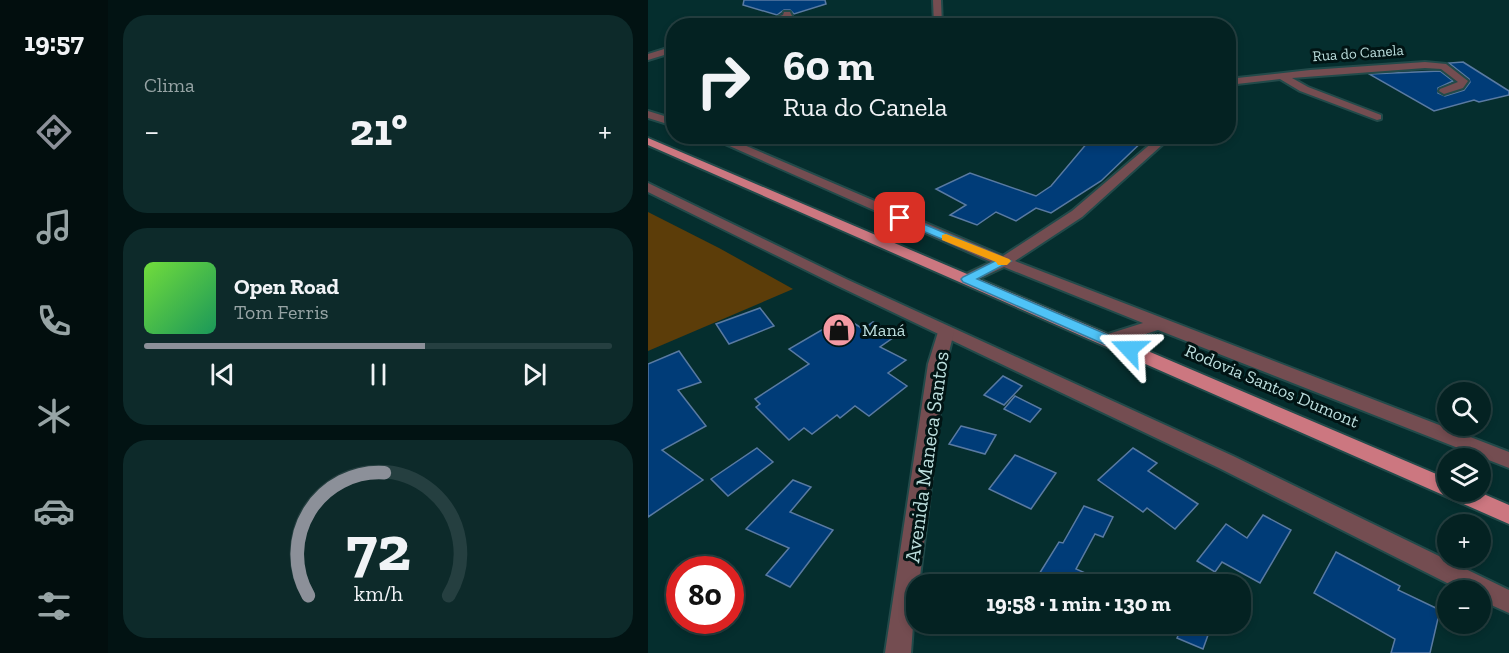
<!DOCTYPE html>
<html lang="pt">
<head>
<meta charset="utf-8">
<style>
  :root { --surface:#042222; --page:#0d2a2a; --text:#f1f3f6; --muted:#97a4a5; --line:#253f40; --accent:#8c9099 }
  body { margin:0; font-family:"Zilla Slab",serif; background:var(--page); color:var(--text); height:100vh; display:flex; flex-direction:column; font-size:22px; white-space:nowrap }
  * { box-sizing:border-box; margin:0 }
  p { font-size:20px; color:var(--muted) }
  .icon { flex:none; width:33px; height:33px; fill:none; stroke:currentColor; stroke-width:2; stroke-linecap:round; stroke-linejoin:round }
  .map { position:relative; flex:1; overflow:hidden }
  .panel { display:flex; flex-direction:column; gap:15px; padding:15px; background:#021313; width:540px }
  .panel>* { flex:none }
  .guide { position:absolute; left:18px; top:18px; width:570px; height:126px; border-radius:24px; box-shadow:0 3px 9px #0003,0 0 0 2px var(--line); background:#042222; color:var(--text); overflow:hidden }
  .fabs { position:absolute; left:789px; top:382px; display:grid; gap:12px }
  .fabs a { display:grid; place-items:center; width:54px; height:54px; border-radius:50%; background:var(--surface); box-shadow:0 3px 9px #0003,0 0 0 2px var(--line); font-size:30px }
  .speed { position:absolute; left:18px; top:556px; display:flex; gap:12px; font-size:30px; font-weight:700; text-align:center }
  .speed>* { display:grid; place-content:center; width:78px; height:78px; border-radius:50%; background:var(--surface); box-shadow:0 3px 9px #0003,0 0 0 2px var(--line); line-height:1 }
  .speed .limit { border:9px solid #d22; background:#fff; color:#111 }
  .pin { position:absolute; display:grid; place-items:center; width:51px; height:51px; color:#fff; margin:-26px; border-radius:12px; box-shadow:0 3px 9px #0006 }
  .me { position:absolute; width:66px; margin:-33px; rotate:293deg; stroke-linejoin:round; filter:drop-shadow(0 0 4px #0008) }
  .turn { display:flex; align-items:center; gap:21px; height:126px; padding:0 18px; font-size:27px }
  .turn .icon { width:78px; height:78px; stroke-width:2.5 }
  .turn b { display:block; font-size:42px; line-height:51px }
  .big { font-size:45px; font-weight:700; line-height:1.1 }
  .panel .card { flex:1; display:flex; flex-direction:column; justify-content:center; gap:9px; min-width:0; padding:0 21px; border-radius:24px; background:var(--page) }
  .panel .dial { align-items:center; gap:0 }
  .dial svg { height:156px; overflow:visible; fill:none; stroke:var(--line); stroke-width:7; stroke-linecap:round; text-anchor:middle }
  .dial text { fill:var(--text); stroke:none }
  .song { display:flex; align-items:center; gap:18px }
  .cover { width:72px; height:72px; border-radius:9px; background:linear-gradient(135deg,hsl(100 70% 55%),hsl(150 70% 35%)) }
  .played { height:6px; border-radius:3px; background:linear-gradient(90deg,var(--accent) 60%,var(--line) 60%) }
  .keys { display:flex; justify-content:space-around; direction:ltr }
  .heat { display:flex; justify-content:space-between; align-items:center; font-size:33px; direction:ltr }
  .trip { position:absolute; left:258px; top:574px; width:345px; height:60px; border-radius:24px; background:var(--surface); box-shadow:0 3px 9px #0003,0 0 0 2px var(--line); font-weight:700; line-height:60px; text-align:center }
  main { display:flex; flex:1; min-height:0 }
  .tabs { display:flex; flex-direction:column; width:108px; justify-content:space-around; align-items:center; background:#020e0e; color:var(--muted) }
  .tabs .icon { width:42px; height:42px }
  .tabs .on { color:var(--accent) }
  .tabs b { font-size:27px; color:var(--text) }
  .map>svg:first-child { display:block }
  .green { fill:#5c3d09 }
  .building { fill:#003c78; stroke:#597aa2; stroke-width:1.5 }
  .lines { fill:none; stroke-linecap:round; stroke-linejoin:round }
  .minor-casing { stroke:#224a4a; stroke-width:4 }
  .tertiary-casing { stroke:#224a4a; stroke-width:4 }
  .trunk-casing { stroke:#224a4a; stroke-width:4 }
  .minor { fill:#744d51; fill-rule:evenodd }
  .tertiary { fill:#744d51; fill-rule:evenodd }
  .trunk { fill:#cc7780; fill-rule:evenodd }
  .route { fill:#4fc3f7; stroke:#337fa1; stroke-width:1.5 }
  .slow { fill:#f59e0b }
  .labels { text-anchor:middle; stroke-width:6; stroke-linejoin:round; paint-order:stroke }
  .far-street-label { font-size:15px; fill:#bcdedd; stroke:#011414 }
  .poi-label { font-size:18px; fill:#bcdedd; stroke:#011414; text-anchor:start }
  .street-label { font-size:18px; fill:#bcdedd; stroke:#011414 }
  .near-street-label { font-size:21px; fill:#bcdedd; stroke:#011414 }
</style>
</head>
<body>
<main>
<nav class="tabs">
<b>19:57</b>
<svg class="icon on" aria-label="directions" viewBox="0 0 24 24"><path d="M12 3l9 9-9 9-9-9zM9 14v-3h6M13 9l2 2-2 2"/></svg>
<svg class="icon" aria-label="music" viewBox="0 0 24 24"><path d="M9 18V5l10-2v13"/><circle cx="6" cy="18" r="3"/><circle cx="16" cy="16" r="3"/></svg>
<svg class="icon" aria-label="phone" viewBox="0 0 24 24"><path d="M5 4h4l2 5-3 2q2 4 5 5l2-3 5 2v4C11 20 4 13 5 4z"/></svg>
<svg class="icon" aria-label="climate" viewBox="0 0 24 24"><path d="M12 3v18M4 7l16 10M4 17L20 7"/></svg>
<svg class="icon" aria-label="car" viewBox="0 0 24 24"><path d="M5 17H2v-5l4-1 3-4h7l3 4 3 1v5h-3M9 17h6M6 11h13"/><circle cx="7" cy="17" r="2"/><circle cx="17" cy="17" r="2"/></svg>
<svg class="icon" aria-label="filters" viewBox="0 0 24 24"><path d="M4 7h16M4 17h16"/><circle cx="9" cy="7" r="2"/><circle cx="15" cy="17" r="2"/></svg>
</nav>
<section class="panel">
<div class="card"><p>Clima</p>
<div class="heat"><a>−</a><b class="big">21°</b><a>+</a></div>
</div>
<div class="card">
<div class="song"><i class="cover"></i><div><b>Open Road</b><p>Tom Ferris</p></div></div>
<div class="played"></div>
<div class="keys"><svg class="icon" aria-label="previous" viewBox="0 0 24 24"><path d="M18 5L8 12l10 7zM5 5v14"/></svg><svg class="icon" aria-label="pause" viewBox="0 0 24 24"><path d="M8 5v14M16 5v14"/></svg><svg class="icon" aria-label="next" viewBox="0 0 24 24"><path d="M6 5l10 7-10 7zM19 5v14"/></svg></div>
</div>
<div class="card dial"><svg viewBox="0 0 100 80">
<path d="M14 69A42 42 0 1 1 86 69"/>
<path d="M14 69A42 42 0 0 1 53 6" stroke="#8c9099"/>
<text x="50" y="56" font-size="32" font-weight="700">72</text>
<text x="50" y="72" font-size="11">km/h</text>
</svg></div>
</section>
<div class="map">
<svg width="861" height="653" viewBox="0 0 861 653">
  <rect width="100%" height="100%" fill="#052e2e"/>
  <polygon class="green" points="0,212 71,248 145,289 0,351"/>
  <g class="building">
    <polygon points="96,0 177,0 178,4 146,14 142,10 136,10 129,15 95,5"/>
    <polygon points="815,62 861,91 861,95 831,102 826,100 786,111 721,74 792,71 805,81 790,88 790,93 797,96 816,90 822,82 821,79 801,63"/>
    <polygon points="464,136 500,136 453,181 403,213 388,208 368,221 348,212 329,225 302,215 318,205 288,189 322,173 388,196 403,186 440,142 457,145"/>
    <polygon points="112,308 126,326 81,344 68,324"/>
    <polygon points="196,317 215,329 225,322 249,335 232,347 258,360 240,373 259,386 221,416 207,406 192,418 189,415 164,434 156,428 141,440 108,407 112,404 107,399 161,364 141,349"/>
    <polygon points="31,351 53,382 30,390 58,426 14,450 55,480 0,517 0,364"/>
    <polygon points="355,376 374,386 356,405 336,395"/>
    <polygon points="367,396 393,409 382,422 356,409"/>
    <polygon points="313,426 348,435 337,454 301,444"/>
    <polygon points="109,448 125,462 80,496 63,479"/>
    <polygon points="485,448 509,463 500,471 550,504 527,529 499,508 495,512 450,480"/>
    <polygon points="367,455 408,473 383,509 341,489"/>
    <polygon points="145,480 163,487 142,512 185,530 142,587 118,575 141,548 98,529"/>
    <polygon points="436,506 465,517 455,537 447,534 428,569 464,585 402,585 388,579 411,542 415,543"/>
    <polygon points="615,515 643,530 612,583 574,562 567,572 549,561 578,524 599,538"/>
    <polygon points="688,552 752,586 750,590 792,610 782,653 743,653 747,639 666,593"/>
    <polygon points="535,624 564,624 555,649 529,638"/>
  </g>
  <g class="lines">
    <g class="minor-casing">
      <g id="minor">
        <polygon points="285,0 293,0 294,26 286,26"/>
        <polygon points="136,12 142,12 144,16 120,26 106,26 135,15"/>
        <polygon points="26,46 26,52 0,60 0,54"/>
        <polygon points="777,62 798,64 820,81 815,88 796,94 791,91 792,89 810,82 793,69 777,68 644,78 660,87 733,115 733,119 729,120 652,91 632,79 580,85 580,79 662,70"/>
        <polygon points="0,111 26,119 26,126 0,118"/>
        <polygon points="59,136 75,136 355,256 424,211 512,136 524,136 434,217 367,261 861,452 861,468 510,330 460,346 454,344 452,340 454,336 495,323 356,267 324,282 314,282 311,279 314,276 343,262"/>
        <polygon points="0,183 198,279 585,456 861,590 861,613 832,600 832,591 815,591 571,468 188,285 0,192"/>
      </g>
    </g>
    <g class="tertiary-casing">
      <polygon id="tertiary" points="298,327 304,328 306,332 298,364 271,585 268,585 263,653 237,653 280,364 290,332 292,328"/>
    </g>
    <g class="trunk-casing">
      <polygon id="trunk" points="0,138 800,479 800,492 831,492 861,505 861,524 0,145"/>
    </g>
    <use href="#minor" class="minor"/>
    <use href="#tertiary" class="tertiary"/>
    <use href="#trunk" class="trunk"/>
  </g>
  <polygon class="route" points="252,214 363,261 329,279 486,346 488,349 486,353 476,353 315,282 313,279 315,277 347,261 248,220 248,215"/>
  <polygon class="slow" points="298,234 361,259 363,261 359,265 350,265 348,262 294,240 294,235"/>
  <defs>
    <g id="shop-disc" transform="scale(1.725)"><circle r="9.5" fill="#f49aa3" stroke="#011414"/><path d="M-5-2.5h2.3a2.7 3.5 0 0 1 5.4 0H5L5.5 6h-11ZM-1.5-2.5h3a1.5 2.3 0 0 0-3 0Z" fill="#111"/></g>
  </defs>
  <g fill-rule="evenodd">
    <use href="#shop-disc" x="191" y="330"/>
  </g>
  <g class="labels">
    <g class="far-street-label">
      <text transform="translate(710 53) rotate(-4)" y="5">Rua do Canela</text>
    </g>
    <g class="poi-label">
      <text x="214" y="336">Maná</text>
    </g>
    <g class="street-label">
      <text transform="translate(624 386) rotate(23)" y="6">Rodovia Santos Dumont</text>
    </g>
    <g class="near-street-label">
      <text transform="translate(279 457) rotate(-82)" y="7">Avenida Maneca Santos</text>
    </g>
  </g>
</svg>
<div class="fabs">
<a><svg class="icon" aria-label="search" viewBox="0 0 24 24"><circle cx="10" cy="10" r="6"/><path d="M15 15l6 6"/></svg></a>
<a><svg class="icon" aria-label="layers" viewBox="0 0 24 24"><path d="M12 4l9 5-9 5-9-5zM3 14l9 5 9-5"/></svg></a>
<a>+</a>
<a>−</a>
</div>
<div class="speed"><div class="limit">80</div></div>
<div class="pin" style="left:252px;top:218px;background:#d93025"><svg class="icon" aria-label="arrive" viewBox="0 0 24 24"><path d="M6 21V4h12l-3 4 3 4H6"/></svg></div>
<svg class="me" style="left:481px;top:349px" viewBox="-20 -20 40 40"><path d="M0-17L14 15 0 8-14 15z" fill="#4fc3f7" stroke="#fff" stroke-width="4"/></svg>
<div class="trip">19:58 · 1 min · 130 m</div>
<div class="guide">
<div class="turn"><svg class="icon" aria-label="right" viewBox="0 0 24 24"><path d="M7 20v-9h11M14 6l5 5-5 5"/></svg><div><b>60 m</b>Rua do Canela</div></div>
</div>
</div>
</main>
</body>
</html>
